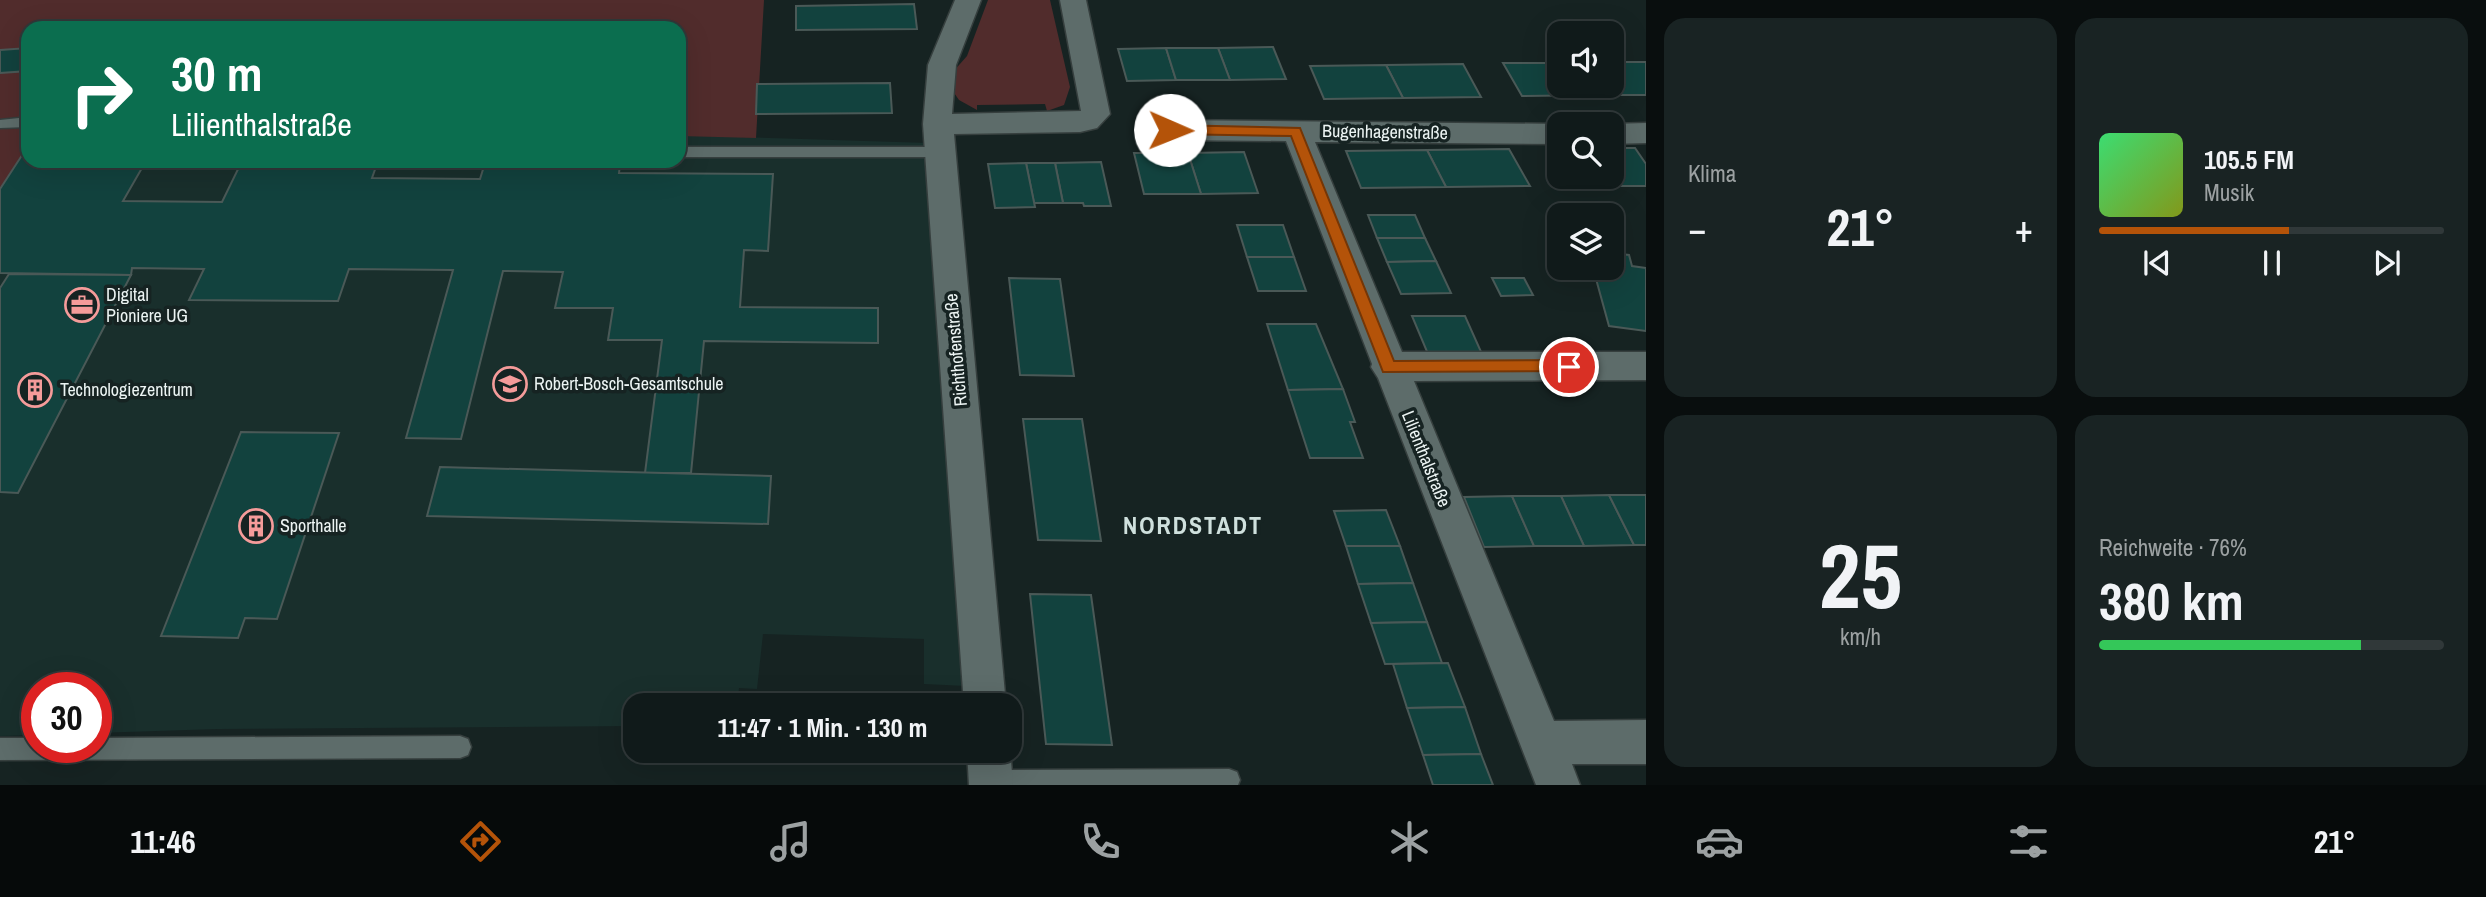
<!DOCTYPE html>
<html lang="de">
<head>
<meta charset="utf-8">
<style>
  :root { --surface:#101a1a; --page:#192323; --text:#f1f3f6; --muted:#9ca1a2; --line:#303839; --accent:#b45309 }
  body { margin:0; font-family:"Archivo Narrow",sans-serif; background:var(--page); color:var(--text); height:100vh; display:flex; flex-direction:column; font-size:26px; white-space:nowrap }
  * { box-sizing:border-box; margin:0 }
  p { font-size:23px; color:var(--muted) }
  .icon { flex:none; width:38px; height:38px; fill:none; stroke:currentColor; stroke-width:2; stroke-linecap:round; stroke-linejoin:round }
  .map { position:relative; flex:1; overflow:hidden }
  .details { display:flex; flex-direction:column; gap:18px; padding:18px; background:#090e0e; width:840px }
  .details>* { flex:none }
  .banner { position:absolute; left:21px; top:21px; width:665px; height:147px; border-radius:21px; box-shadow:0 7px 28px #0002,0 0 0 2px var(--line); background:#0b6e4f; color:#fff; overflow:hidden }
  .fabs { position:absolute; left:1547px; top:21px; display:grid; gap:14px }
  .fabs a { display:grid; place-items:center; width:77px; height:77px; border-radius:14px; background:var(--surface); box-shadow:0 7px 28px #0002,0 0 0 2px var(--line); font-size:35px }
  .speed { position:absolute; left:21px; top:672px; display:flex; gap:14px; font-size:35px; font-weight:700; text-align:center }
  .speed>* { display:grid; place-content:center; width:91px; height:91px; border-radius:50%; background:var(--surface); box-shadow:0 7px 28px #0002,0 0 0 2px var(--line); line-height:1 }
  .speed .limit { border:10px solid #d22; background:#fff; color:#111 }
  .pin { position:absolute; display:grid; place-items:center; width:60px; height:60px; color:#fff; margin:-30px; border:4px solid #fff; border-radius:50%; box-shadow:0 2px 7px #0007 }
  .me { position:absolute; width:77px; margin:-38px; rotate:91deg; stroke-linejoin:round; filter:drop-shadow(0 0 5px #0008) }
  .turn { display:flex; align-items:center; gap:24px; height:147px; padding:0 35px; font-size:32px }
  .turn .icon { width:91px; height:91px; stroke-width:2.5 }
  .turn b { display:block; font-size:49px; line-height:60px }
  .big { font-size:52px; font-weight:700; line-height:1.1 }
  .details .card { flex:1; display:flex; flex-direction:column; justify-content:center; gap:10px; min-width:0; padding:0 24px; border-radius:21px; background:var(--page) }
  .details .dial { align-items:center; gap:0 }
  .dial b { font-size:91px; line-height:1 }
  .song { display:flex; align-items:center; gap:21px }
  .cover { width:84px; height:84px; border-radius:10px; background:linear-gradient(135deg,hsl(140 70% 55%),hsl(70 70% 35%)) }
  .played { height:7px; border-radius:4px; background:linear-gradient(90deg,var(--accent) 55%,var(--line) 55%) }
  .keys { display:flex; justify-content:space-around; direction:ltr }
  .heat { display:flex; justify-content:space-between; align-items:center; font-size:38px; direction:ltr }
  .charge { height:10px; border-radius:5px; background:linear-gradient(90deg,#34c759 76%,var(--line) 0) }
  .details .tiles { flex:1; display:grid; gap:18px; grid-template-columns:repeat(2,1fr) }
  .trip { position:absolute; left:623px; top:693px; width:399px; height:70px; border-radius:21px; background:var(--surface); box-shadow:0 7px 28px #0002,0 0 0 2px var(--line); font-weight:700; line-height:70px; text-align:center }
  .tab-bar { display:flex; height:112px; justify-content:space-around; align-items:center; background:#060a0a; color:var(--muted) }
  .tab-bar .icon { width:49px; height:49px }
  .tab-bar .active { color:var(--accent) }
  .tab-bar b { font-size:32px; color:var(--text) }
  main { display:flex; flex:1; min-height:0 }
  .map>svg:first-child { display:block }
  .built { fill:#192f2c }
  .green { fill:#512c2c }
  .building { fill:#12423e; stroke:#4a5957; stroke-width:2 }
  .lines { fill:none; stroke-linecap:round; stroke-linejoin:round }
  .service-casing { stroke:#363f3e; stroke-width:3 }
  .minor-casing { stroke:#363f3e; stroke-width:3 }
  .service { fill:#5d6c6a; fill-rule:evenodd }
  .minor { fill:#5d6c6a; fill-rule:evenodd }
  .route { fill:#b45309; stroke:#753606; stroke-width:2 }
  .labels { text-anchor:middle; stroke-width:7; stroke-linejoin:round; paint-order:stroke }
  .street-label { font-size:18px; fill:#ecf4f3; stroke:#162322 }
  .poi-label { font-size:18px; fill:#ecf4f3; stroke:#162322; text-anchor:start }
  .district-label { font-size:24px; font-weight:bold; letter-spacing:2px; fill:#cfe0dd; stroke:#162322 }
</style>
</head>
<body>
<main>
<div class="map">
<svg width="1646" height="785" viewBox="0 0 1646 785">
  <rect width="100%" height="100%" fill="#162322"/>
  <polygon class="built" points="679,135 929,143 966,686 924,684 924,639 763,634 757,689 739,688 737,705 635,705 635,726 217,729 96,733 96,688 37,688 37,735 0,736 0,189 28,161 679,161"/>
  <g class="green">
    <polygon points="0,0 764,0 756,138 679,136 679,28 28,28 28,146 0,189"/>
    <polygon points="988,0 1050,0 1070,87 1064,105 1047,111 1045,104 977,105 977,110 959,100 950,87 952,73 967,56"/>
  </g>
  <g class="building">
    <polygon points="914,4 917,29 796,30 796,6"/>
    <polygon points="1273,47 1286,79 1230,80 1218,48"/>
    <polygon points="28,48 28,71 0,73 0,50"/>
    <polygon points="1166,48 1176,80 1127,81 1118,49"/>
    <polygon points="1166,48 1218,48 1230,80 1176,80"/>
    <polygon points="1612,62 1646,62 1646,95 1600,95 1594,86 1612,86"/>
    <polygon points="1503,63 1559,63 1559,86 1594,86 1600,95 1522,96"/>
    <polygon points="1463,64 1481,97 1403,98 1386,65"/>
    <polygon points="1386,65 1403,98 1324,99 1310,66"/>
    <polygon points="890,83 892,113 756,114 757,84"/>
    <polygon points="28,146 28,161 146,161 123,201 222,202 242,161 378,161 372,178 480,179 485,163 620,165 619,173 773,174 768,251 744,250 740,307 878,308 878,343 704,341 691,473 645,473 662,340 608,340 613,308 555,308 563,272 503,271 461,439 406,438 453,270 349,269 338,301 189,300 204,269 132,268 131,275 0,273 0,189"/>
    <polygon points="1612,148 1635,148 1646,164 1646,186 1576,186 1570,177 1612,177"/>
    <polygon points="1509,149 1530,186 1446,187 1427,150"/>
    <polygon points="1427,150 1446,187 1361,188 1346,151"/>
    <polygon points="1244,152 1258,193 1201,194 1188,153"/>
    <polygon points="1134,153 1188,153 1201,194 1144,194"/>
    <polygon points="1101,162 1111,206 1084,206 1083,203 1063,203 1055,163"/>
    <polygon points="1026,163 1055,163 1063,203 1034,203"/>
    <polygon points="1026,163 1035,207 995,208 988,164"/>
    <polygon points="1368,215 1415,215 1425,238 1377,238"/>
    <polygon points="1237,225 1283,225 1294,257 1247,257"/>
    <polygon points="1377,238 1425,238 1436,261 1387,262"/>
    <polygon points="1612,253 1629,255 1632,266 1646,268 1646,331 1609,326 1593,268 1612,268"/>
    <polygon points="1247,257 1294,257 1306,291 1258,291"/>
    <polygon points="1436,261 1451,293 1401,294 1387,262"/>
    <polygon points="9,274 131,275 18,493 0,492 0,288"/>
    <polygon points="1009,278 1060,279 1074,376 1020,375"/>
    <polygon points="1492,278 1524,278 1533,295 1501,296"/>
    <polygon points="1412,316 1465,316 1482,354 1428,354"/>
    <polygon points="1267,324 1316,324 1343,389 1288,390"/>
    <polygon points="1343,389 1355,422 1350,422 1363,458 1310,458 1288,390"/>
    <polygon points="1023,419 1082,419 1101,541 1038,540"/>
    <polygon points="241,432 339,433 277,619 245,618 238,638 161,636"/>
    <polygon points="440,467 771,476 768,524 427,516"/>
    <polygon points="1609,495 1634,545 1584,546 1561,496"/>
    <polygon points="1609,495 1646,495 1646,545 1634,545"/>
    <polygon points="1512,496 1534,546 1484,547 1464,497"/>
    <polygon points="1512,496 1561,496 1584,546 1534,546"/>
    <polygon points="1386,510 1400,546 1346,546 1334,511"/>
    <polygon points="1346,546 1400,546 1413,583 1358,584"/>
    <polygon points="1413,583 1427,622 1371,623 1358,584"/>
    <polygon points="1030,594 1091,595 1112,745 1046,744"/>
    <polygon points="1427,622 1442,663 1385,664 1371,623"/>
    <polygon points="1448,663 1465,707 1407,708 1393,664"/>
    <polygon points="1465,707 1481,754 1423,755 1407,708"/>
    <polygon points="1481,754 1493,785 1433,785 1423,755"/>
  </g>
  <g class="lines">
    <g class="service-casing">
      <g id="service">
        <polygon points="28,117 28,127 0,128 0,120"/>
        <polygon points="679,147 940,147 947,152 940,157 679,157"/>
        <polygon points="460,736 468,739 471,747 468,755 460,758 0,760 0,738 37,738 37,747 96,747 96,738"/>
        <polygon points="1229,769 1237,772 1240,780 1238,785 982,785 980,781 983,773 991,770"/>
      </g>
    </g>
    <g class="minor-casing">
      <g id="minor">
        <polygon points="955,0 981,0 956,65 952,114 1081,111 1060,0 1086,0 1110,114 1097,128 1080,132 954,134 1006,705 964,705 923,124 928,65"/>
        <polygon points="1169,120 1561,124 1559,144 1315,142 1402,352 1646,352 1646,380 1414,381 1554,721 1646,720 1646,764 1572,764 1580,785 1536,785 1378,378 1371,367 1372,364 1286,141 1169,140 1159,137 1155,130 1159,123"/>
        <polygon points="1646,123 1646,143 1612,144 1610,124"/>
        <polygon points="1010,749 1013,785 969,785 967,751"/>
      </g>
    </g>
    <use href="#service" class="service"/>
    <use href="#minor" class="minor"/>
  </g>
  <polygon class="route" points="1170,125 1300,128 1394,361 1569,360 1574,362 1577,367 1574,371 1383,372 1291,136 1170,134 1163,130"/>
  <defs>
    <g id="office-ring" transform="scale(1.75)"><circle r="9.5" fill="#162322" stroke="#f59b9a" stroke-width="1.5"/><path d="M-6-3h4V-5.5h4V-3h4V5H-6ZM-1-4.5V-3h2v-1.5ZM-6 0V1H6V0Z" fill="#f59b9a"/></g>
    <g id="school-ring" transform="scale(1.75)"><circle r="9.5" fill="#162322" stroke="#f59b9a" stroke-width="1.5"/><path d="M0-5L7-2L0 1L-7-2ZM-4 1L0 2.5L4 1V4Q0 6-4 4Z" fill="#f59b9a"/></g>
    <g id="building-ring" transform="scale(1.75)"><circle r="9.5" fill="#162322" stroke="#f59b9a" stroke-width="1.5"/><path d="M-4-6H4V6H1V3H-1V6H-4ZM-2.5-4.3h1.7v1.8h-1.7ZM.8-4.3h1.7v1.8H.8ZM-2.5-1h1.7V.8h-1.7ZM.8-1h1.7V.8H.8Z" fill="#f59b9a"/></g>
  </defs>
  <g fill-rule="evenodd">
    <use href="#office-ring" x="82" y="305"/>
    <use href="#school-ring" x="510" y="384"/>
    <use href="#building-ring" x="35" y="390"/>
    <use href="#building-ring" x="256" y="526"/>
  </g>
  <g class="labels">
    <g class="street-label">
      <text transform="translate(1385 132) rotate(1)" y="6">Bugenhagenstraße</text>
      <text transform="translate(956 350) rotate(-95)" y="6">Richthofenstraße</text>
      <text transform="translate(1426 459) rotate(68)" y="6">Lilienthalstraße</text>
    </g>
    <g class="poi-label">
      <text x="106" y="301">Digital<tspan x="106" dy="21">Pioniere UG</tspan></text>
      <text x="534" y="390">Robert-Bosch-Gesamtschule</text>
      <text x="60" y="396">Technologiezentrum</text>
      <text x="280" y="532">Sporthalle</text>
    </g>
    <g class="district-label">
      <text x="1193" y="534">NORDSTADT</text>
    </g>
  </g>
</svg>
<div class="fabs">
<a><svg class="icon" aria-label="sound" viewBox="0 0 24 24"><path d="M4 9h4l5-4v14l-5-4H4zM17 9q2 3 0 6"/></svg></a>
<a><svg class="icon" aria-label="search" viewBox="0 0 24 24"><circle cx="10" cy="10" r="6"/><path d="M15 15l6 6"/></svg></a>
<a><svg class="icon" aria-label="layers" viewBox="0 0 24 24"><path d="M12 4l9 5-9 5-9-5zM3 14l9 5 9-5"/></svg></a>
</div>
<div class="speed"><div class="limit">30</div></div>
<div class="pin" style="left:1569px;top:367px;background:#d93025"><svg class="icon" aria-label="arrive" viewBox="0 0 24 24"><path d="M6 21V4h12l-3 4 3 4H6"/></svg></div>
<svg class="me" style="left:1170px;top:130px" viewBox="-20 -20 40 40"><circle r="19" fill="#fff"/><path d="M0-13L10 11 0 6-10 11z" fill="#b45309"/></svg>
<div class="trip">11:47 · 1 Min. · 130 m</div>
<div class="banner">
<div class="turn"><svg class="icon" aria-label="right" viewBox="0 0 24 24"><path d="M7 20v-9h11M14 6l5 5-5 5"/></svg><div><b>30 m</b>Lilienthalstraße</div></div>
</div>
</div>
<section class="details">
<div class="tiles">
<div class="card"><p>Klima</p>
<div class="heat"><a>−</a><b class="big">21°</b><a>+</a></div>
</div>
<div class="card">
<div class="song"><i class="cover"></i><div><b>105.5 FM</b><p>Musik</p></div></div>
<div class="played"></div>
<div class="keys"><svg class="icon" aria-label="previous" viewBox="0 0 24 24"><path d="M18 5L8 12l10 7zM5 5v14"/></svg><svg class="icon" aria-label="pause" viewBox="0 0 24 24"><path d="M8 5v14M16 5v14"/></svg><svg class="icon" aria-label="next" viewBox="0 0 24 24"><path d="M6 5l10 7-10 7zM19 5v14"/></svg></div>
</div>
<div class="card dial"><b>25</b><p>km/h</p></div>
<div class="card"><p>Reichweite · 76%</p><b class="big">380 km</b><div class="charge"></div></div>
</div>
</section>
</main>
<nav class="tab-bar">
<b>11:46</b>
<svg class="icon active" aria-label="directions" viewBox="0 0 24 24"><path d="M12 3l9 9-9 9-9-9zM9 14v-3h6M13 9l2 2-2 2"/></svg>
<svg class="icon" aria-label="music" viewBox="0 0 24 24"><path d="M9 18V5l10-2v13"/><circle cx="6" cy="18" r="3"/><circle cx="16" cy="16" r="3"/></svg>
<svg class="icon" aria-label="phone" viewBox="0 0 24 24"><path d="M5 4h4l2 5-3 2q2 4 5 5l2-3 5 2v4C11 20 4 13 5 4z"/></svg>
<svg class="icon" aria-label="climate" viewBox="0 0 24 24"><path d="M12 3v18M4 7l16 10M4 17L20 7"/></svg>
<svg class="icon" aria-label="car" viewBox="0 0 24 24"><path d="M5 17H2v-5l4-1 3-4h7l3 4 3 1v5h-3M9 17h6M6 11h13"/><circle cx="7" cy="17" r="2"/><circle cx="17" cy="17" r="2"/></svg>
<svg class="icon" aria-label="filters" viewBox="0 0 24 24"><path d="M4 7h16M4 17h16"/><circle cx="9" cy="7" r="2"/><circle cx="15" cy="17" r="2"/></svg>
<b>21°</b>
</nav>
</body>
</html>
